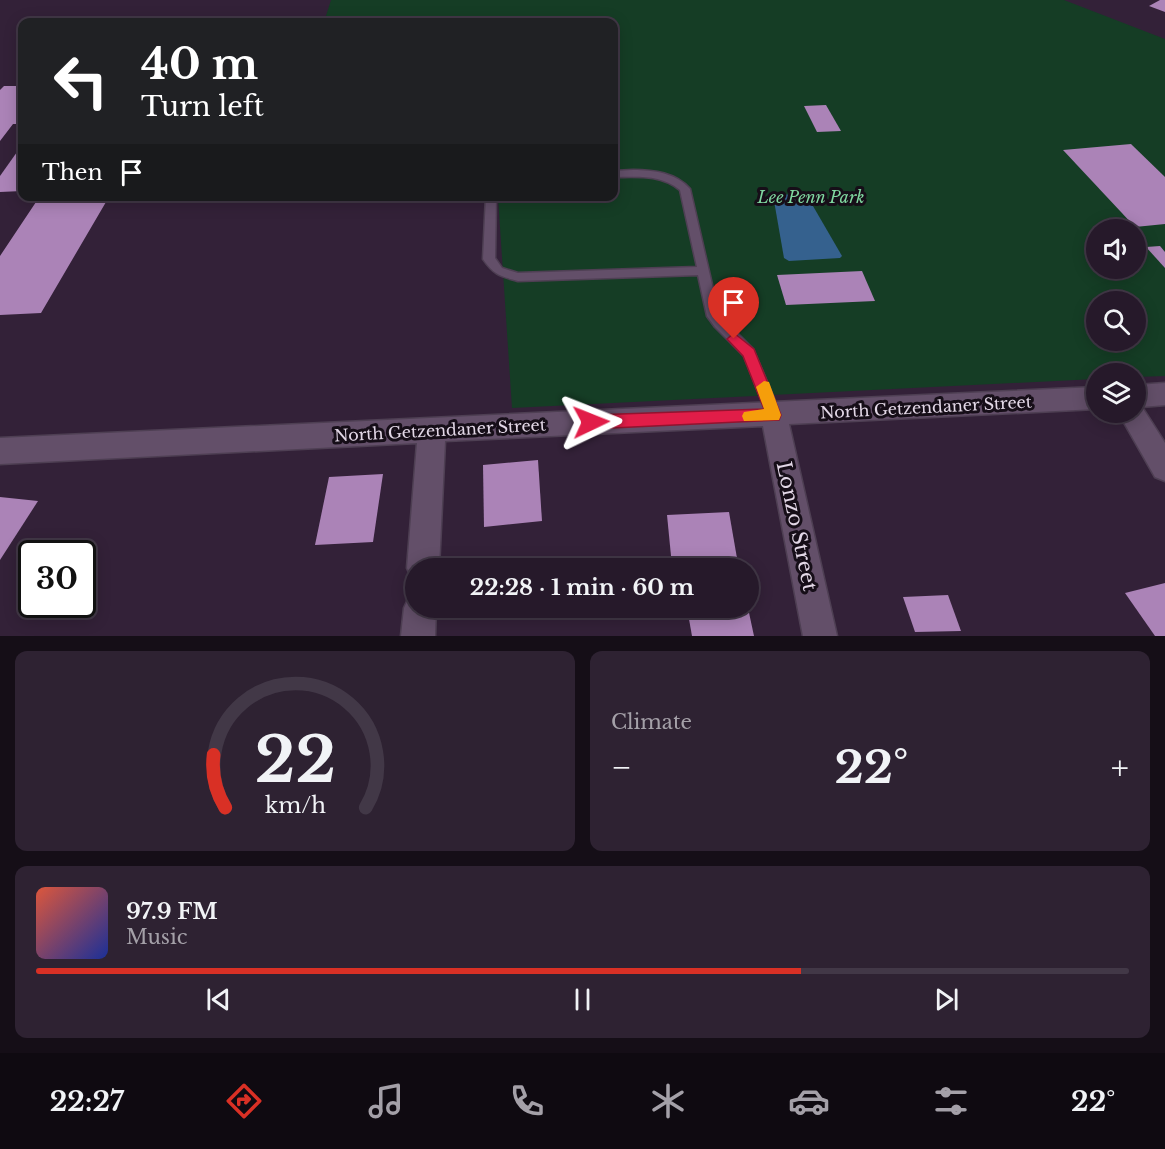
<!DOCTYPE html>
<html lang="en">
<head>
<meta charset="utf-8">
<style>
  :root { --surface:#26192a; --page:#2e2232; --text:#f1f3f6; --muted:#a4a0a8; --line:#423847; --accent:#d93025 }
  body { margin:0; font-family:"Libre Baskerville",serif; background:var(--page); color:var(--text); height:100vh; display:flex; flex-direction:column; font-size:22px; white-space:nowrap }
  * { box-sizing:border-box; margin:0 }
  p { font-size:20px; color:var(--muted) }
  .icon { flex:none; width:33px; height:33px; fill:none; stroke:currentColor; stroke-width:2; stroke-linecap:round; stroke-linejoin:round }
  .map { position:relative; height:636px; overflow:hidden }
  .drawer { display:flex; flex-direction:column; gap:15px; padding:15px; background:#150e17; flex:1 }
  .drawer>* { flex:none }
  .banner { position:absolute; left:18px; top:18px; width:600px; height:183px; border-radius:12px; box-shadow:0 3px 15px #0003,0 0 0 2px var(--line); background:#202124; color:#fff; overflow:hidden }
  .buttons { position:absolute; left:1086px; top:219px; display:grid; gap:12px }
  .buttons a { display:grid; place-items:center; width:60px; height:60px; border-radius:50%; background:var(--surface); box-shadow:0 3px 15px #0003,0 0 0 2px var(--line); font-size:30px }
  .speed { position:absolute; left:18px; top:540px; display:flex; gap:12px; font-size:30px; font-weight:700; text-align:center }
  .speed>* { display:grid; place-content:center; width:78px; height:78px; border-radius:50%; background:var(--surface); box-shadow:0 3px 15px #0003,0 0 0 2px var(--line); line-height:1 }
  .speed .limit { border:3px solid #111; border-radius:9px; background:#fff; color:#111 }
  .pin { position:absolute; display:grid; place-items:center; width:51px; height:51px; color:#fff; margin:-62px -26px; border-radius:50% 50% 50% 0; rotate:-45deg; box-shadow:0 0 6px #0007 }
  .pin .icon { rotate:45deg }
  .me { position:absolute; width:66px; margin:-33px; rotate:88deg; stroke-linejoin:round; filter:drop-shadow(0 0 4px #0008) }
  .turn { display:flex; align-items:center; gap:21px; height:126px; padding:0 24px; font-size:27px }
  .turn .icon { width:78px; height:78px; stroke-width:2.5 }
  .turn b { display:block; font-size:42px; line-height:51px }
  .then { display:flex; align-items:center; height:57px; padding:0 24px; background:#0003; gap:12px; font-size:22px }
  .big { font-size:45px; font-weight:800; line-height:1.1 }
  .drawer .widget { flex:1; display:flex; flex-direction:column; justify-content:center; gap:9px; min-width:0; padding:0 21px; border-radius:12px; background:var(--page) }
  .drawer .dial { align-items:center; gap:0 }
  .dial svg { height:156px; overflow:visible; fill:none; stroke:var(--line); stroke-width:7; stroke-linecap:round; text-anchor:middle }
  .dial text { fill:var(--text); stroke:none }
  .song { display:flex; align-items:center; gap:18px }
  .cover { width:72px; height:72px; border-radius:9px; background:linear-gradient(135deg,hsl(10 70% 55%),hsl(230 70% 35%)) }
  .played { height:6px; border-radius:3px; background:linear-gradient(90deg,var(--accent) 70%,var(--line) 70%) }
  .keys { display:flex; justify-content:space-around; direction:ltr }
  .heat { display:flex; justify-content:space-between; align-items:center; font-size:33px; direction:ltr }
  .drawer .tiles { flex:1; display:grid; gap:15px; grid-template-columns:1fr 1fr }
  .widget:last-child { grid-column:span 2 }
  .trip { position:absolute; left:405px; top:558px; width:354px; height:60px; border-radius:30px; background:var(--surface); box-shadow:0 3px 15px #0003,0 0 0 2px var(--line); font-weight:800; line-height:60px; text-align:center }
  .tab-bar { display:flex; height:96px; justify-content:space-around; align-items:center; background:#0f0a11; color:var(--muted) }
  .tab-bar .icon { width:42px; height:42px }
  .tab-bar .on { color:var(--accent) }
  .tab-bar b { font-size:27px; color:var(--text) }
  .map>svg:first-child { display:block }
  .green { fill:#153d25; fill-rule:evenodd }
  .water { fill:#35618e }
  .building { fill:#ab83b7 }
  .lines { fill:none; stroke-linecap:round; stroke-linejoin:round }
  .service-casing { stroke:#4e3f53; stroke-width:3 }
  .minor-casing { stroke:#4e3f53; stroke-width:3 }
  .service { fill:#634f69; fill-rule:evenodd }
  .minor { fill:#634f69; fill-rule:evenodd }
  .route { fill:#e11d48; stroke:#92132f; stroke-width:1.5 }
  .slow { fill:#f59e0b }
  .labels { text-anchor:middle; stroke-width:6; stroke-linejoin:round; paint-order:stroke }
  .park-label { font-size:16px; font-style:italic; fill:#80d8a0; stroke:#160e18 }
  .street-label { font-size:16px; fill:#e2d7e6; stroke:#160e18 }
  .near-street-label { font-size:20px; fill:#e2d7e6; stroke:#160e18 }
</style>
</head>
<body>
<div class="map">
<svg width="1165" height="636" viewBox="0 0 1165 636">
  <rect width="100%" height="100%" fill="#332138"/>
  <path class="green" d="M 331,0 L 1064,0 L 1165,39 L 1165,376 L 1136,377 L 1136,374 L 1096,374 L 1096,379 L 512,408 L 498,197 L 614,196 L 614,22 L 324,22 ZM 1096,230 L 1136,230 L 1136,268 L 1096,268 ZM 1096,302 L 1136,302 L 1136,340 L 1096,340 Z"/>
  <polygon class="water" points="806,194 842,256 840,258 789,261 784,258 773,195"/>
  <g class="building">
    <polygon points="1160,0 1165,0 1165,12 1149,6"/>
    <polygon points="4,86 22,86 22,124 13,124 0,141 0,90"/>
    <polygon points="826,105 841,131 817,132 804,106"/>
    <polygon points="1131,144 1165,177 1165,224 1135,227 1063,150"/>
    <polygon points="22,145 22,191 0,192 0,176"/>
    <polygon points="40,196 209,196 209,198 106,202 41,313 0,315 0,256"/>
    <polygon points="1160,246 1165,252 1165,268 1146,247"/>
    <polygon points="862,271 875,301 786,305 777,275"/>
    <polygon points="538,460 542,521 484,527 483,465"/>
    <polygon points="383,474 373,542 315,545 329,477"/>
    <polygon points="0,497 38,501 0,560"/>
    <polygon points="729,512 738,564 672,566 667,515"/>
    <polygon points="1165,583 1165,636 1155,636 1125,593"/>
    <polygon points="948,595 961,631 915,632 903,597"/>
    <polygon points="687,608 748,608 754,636 692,636"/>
  </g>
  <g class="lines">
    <g class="service-casing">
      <path id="service" d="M 633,170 C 654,170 676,173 690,189 L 719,315 L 753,349 L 781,415 L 779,419 L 774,421 L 769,419 L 744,356 L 715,327 L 707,316 L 698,275 L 518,281 C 500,276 494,275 483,259 L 486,196 L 496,196 L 495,258 L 502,268 L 518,273 L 697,267 L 680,190 C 660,174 638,177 614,177 L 614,171 Z"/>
    </g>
    <g class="minor-casing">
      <g id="minor">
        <polygon points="1165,383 1165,405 1142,407 1165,443 1165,481 1155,477 1118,412 1136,412 1136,385"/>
        <polygon points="1096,387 1096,409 789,424 837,636 803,636 763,426 445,441 439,568 416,568 416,580 412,579 407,568 417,443 0,464 0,438"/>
        <polygon points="416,594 416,608 436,608 435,636 401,636 404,608 409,597"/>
      </g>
    </g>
    <use href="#service" class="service"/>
    <use href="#minor" class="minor"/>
  </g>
  <polygon class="route" points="734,333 754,349 781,415 779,420 591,429 585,427 583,422 591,415 764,409 743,356 727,339"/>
  <polygon class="slow" points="764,381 769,382 781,415 779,420 744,421 742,416 744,412 764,409 756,387"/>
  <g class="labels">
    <g class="park-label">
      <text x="811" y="203">Lee Penn Park</text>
    </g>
    <g class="street-label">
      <text transform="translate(926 407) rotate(-3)" y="6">North Getzendaner Street</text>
      <text transform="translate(440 430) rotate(-3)" y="6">North Getzendaner Street</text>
    </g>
    <g class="near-street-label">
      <text transform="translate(797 526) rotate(78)" y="7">Lonzo Street</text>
    </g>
  </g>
</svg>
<div class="buttons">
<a><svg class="icon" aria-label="sound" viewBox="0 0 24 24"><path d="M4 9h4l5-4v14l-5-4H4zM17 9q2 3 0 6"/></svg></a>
<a><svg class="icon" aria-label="search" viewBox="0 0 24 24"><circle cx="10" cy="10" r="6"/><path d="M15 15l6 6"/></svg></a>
<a><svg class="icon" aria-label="layers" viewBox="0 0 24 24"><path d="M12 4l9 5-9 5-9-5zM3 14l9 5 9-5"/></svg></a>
</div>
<div class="speed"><div class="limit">30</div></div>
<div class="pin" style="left:734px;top:339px;background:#d93025"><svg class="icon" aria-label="arrive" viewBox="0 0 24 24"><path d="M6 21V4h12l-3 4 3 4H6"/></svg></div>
<svg class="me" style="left:591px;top:422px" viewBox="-20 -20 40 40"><path d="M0-17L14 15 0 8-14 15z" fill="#e11d48" stroke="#fff" stroke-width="4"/></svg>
<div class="trip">22:28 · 1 min · 60 m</div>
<div class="banner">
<div class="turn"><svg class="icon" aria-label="left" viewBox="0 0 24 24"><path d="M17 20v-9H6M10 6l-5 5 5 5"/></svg><div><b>40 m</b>Turn left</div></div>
<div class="then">Then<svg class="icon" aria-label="arrive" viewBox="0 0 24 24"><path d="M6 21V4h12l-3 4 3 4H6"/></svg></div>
</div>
</div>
<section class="drawer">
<div class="tiles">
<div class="widget dial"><svg viewBox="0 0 100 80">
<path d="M14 69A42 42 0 1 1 86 69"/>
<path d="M14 69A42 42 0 0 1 8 42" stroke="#d93025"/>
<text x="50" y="56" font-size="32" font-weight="700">22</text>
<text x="50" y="72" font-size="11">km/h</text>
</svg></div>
<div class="widget"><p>Climate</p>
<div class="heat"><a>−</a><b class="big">22°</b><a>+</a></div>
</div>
<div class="widget">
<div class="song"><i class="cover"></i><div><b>97.9 FM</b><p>Music</p></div></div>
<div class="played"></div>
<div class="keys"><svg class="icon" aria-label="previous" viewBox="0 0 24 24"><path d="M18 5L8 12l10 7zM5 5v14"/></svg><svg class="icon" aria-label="pause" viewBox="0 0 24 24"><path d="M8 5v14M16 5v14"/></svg><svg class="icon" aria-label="next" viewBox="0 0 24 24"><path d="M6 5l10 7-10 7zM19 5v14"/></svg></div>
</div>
</div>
</section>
<nav class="tab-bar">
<b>22:27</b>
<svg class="icon on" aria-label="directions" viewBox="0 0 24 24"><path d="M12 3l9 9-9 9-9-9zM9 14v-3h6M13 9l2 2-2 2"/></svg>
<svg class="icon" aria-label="music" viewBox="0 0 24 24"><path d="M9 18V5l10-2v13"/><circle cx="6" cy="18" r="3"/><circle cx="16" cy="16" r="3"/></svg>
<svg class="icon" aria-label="phone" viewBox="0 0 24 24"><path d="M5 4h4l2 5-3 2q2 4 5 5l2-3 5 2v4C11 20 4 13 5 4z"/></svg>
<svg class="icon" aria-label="climate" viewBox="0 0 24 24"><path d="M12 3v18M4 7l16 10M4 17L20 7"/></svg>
<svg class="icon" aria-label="car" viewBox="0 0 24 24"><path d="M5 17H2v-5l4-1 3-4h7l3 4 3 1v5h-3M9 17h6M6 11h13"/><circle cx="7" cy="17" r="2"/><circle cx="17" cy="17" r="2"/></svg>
<svg class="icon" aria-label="filters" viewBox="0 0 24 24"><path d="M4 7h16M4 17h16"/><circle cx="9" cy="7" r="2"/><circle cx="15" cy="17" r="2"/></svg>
<b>22°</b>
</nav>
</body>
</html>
